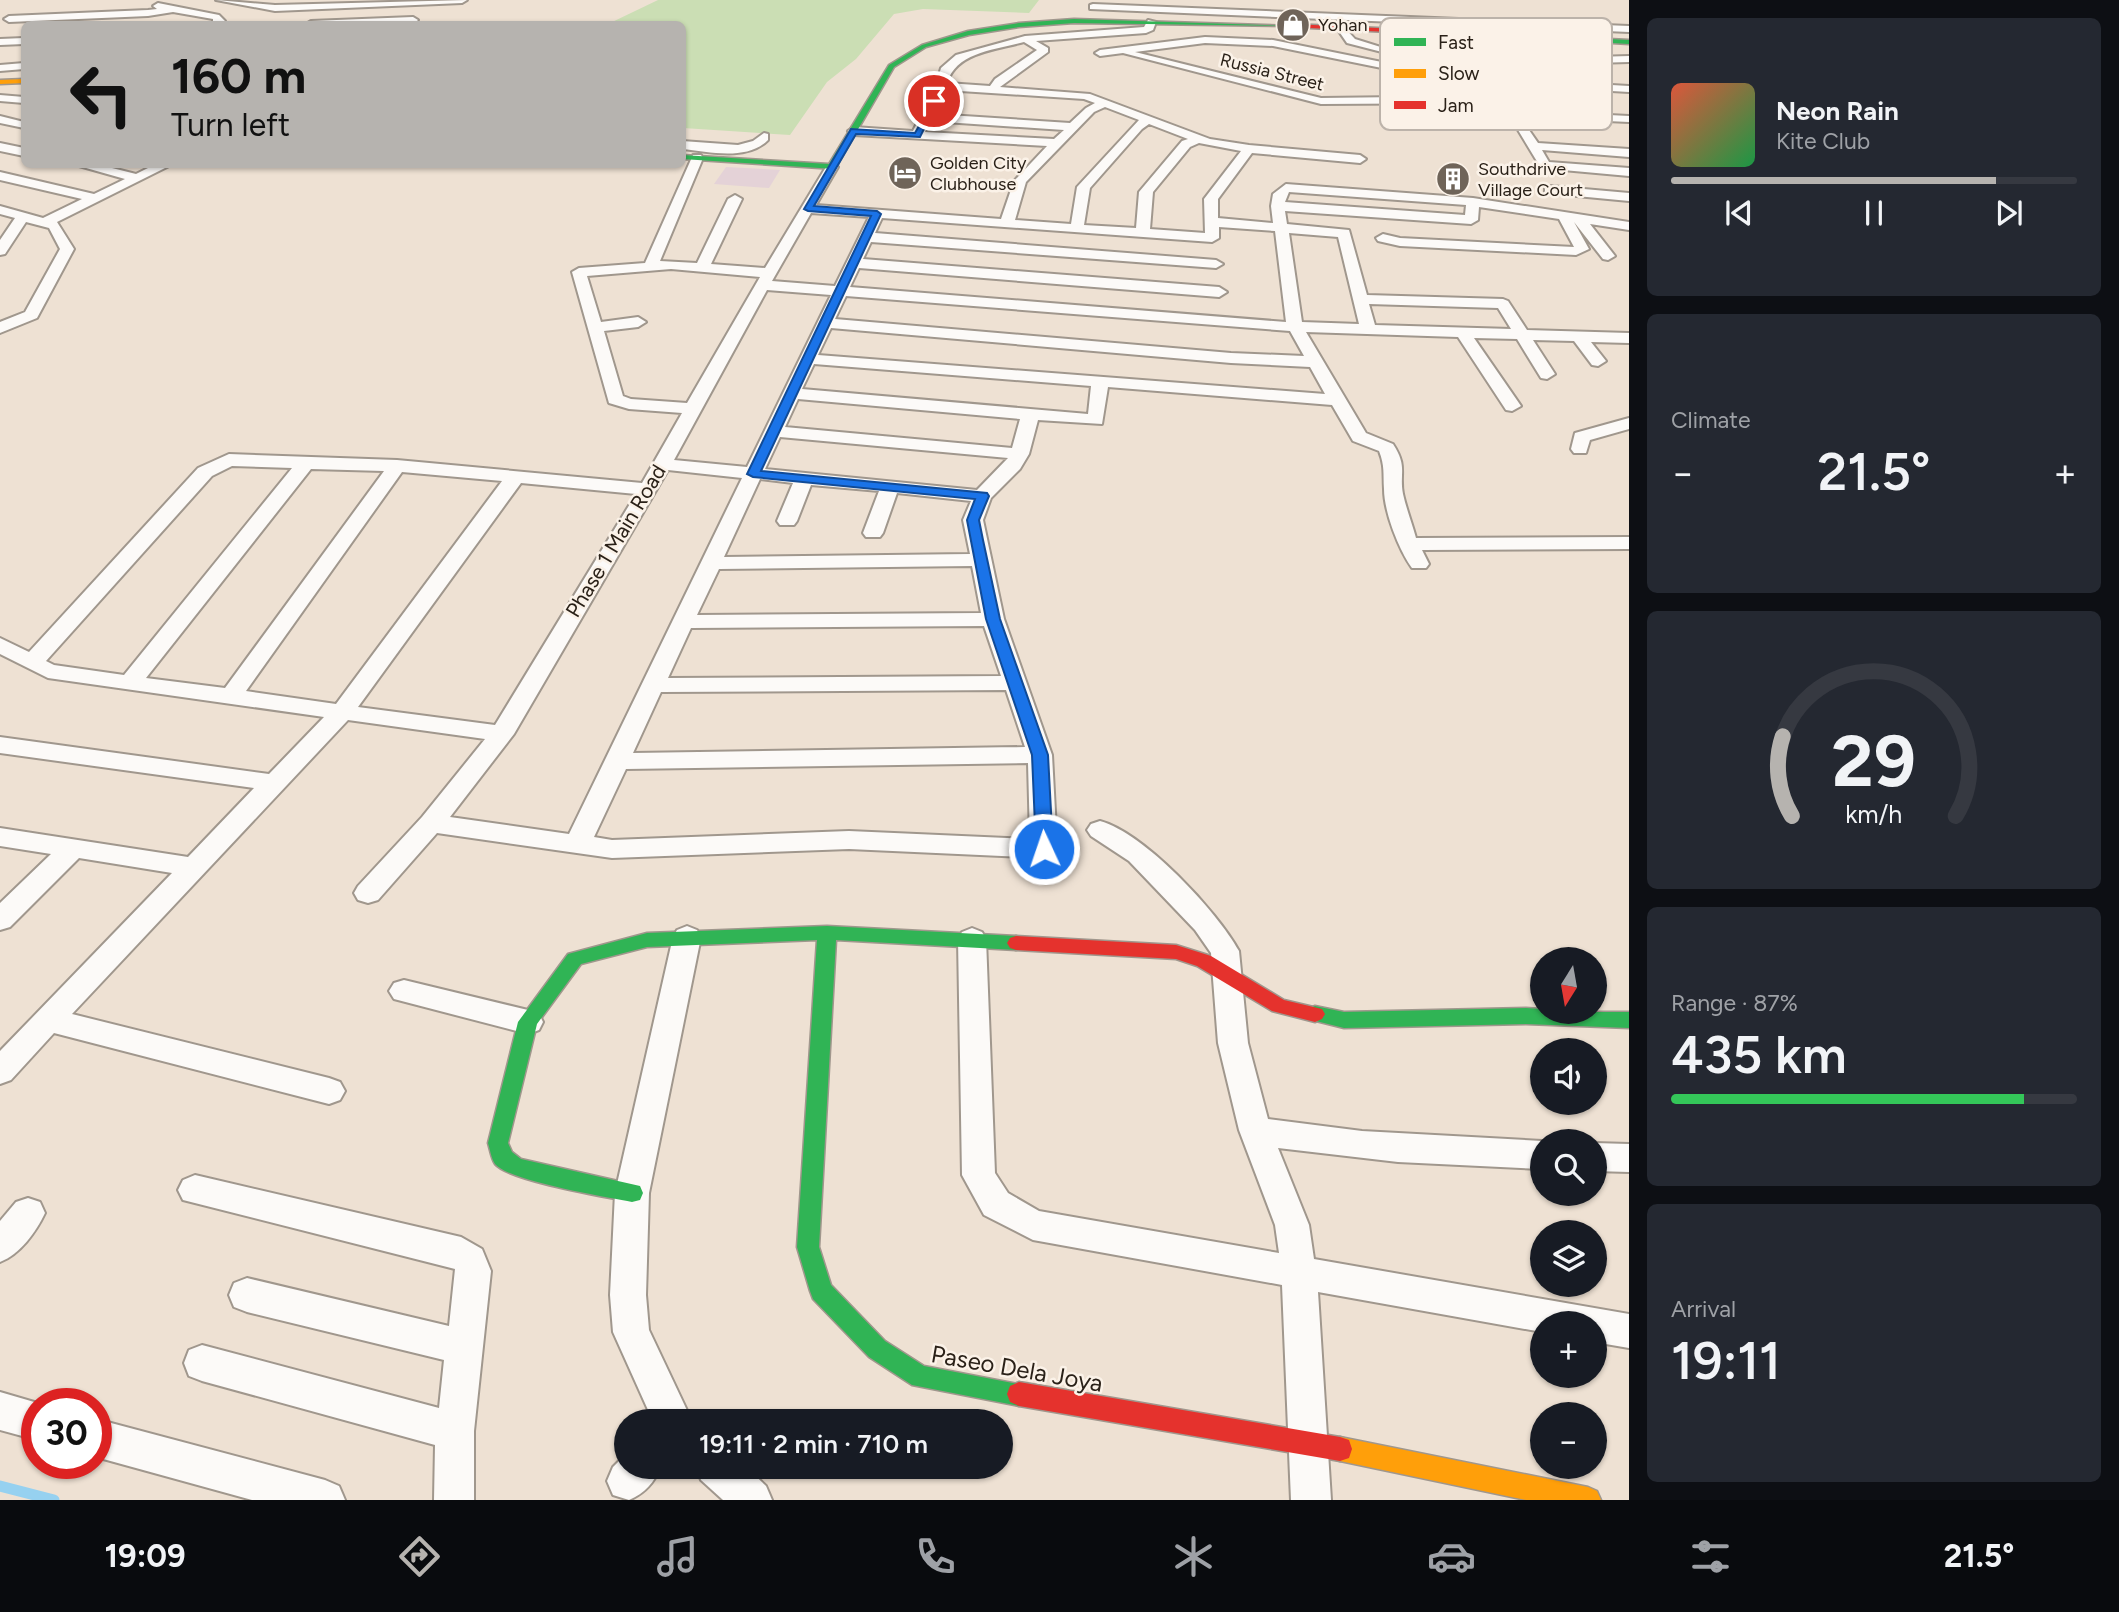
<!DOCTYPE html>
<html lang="en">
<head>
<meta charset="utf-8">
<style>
  :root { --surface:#171b24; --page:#242831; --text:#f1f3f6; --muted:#9ea1a6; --line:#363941; --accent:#b6b3af }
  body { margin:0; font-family:Figtree,sans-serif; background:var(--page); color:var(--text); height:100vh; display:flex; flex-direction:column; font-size:26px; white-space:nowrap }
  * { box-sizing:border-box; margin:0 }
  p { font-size:23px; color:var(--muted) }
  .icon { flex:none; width:38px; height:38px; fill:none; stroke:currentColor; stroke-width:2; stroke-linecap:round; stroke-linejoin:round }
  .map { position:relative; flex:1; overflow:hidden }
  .panel { display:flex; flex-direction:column; gap:18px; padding:18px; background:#0d0f14; width:490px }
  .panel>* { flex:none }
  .hud { position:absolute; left:21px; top:21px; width:665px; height:147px; border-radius:10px; box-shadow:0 2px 5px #0004; background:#b6b3af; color:#111; overflow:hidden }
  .needle { width:46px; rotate:191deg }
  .controls { position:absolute; left:1530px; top:947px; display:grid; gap:14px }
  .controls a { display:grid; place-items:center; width:77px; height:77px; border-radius:50%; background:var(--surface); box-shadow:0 2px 5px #0004; font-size:35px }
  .speed { position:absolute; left:21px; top:1388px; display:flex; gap:14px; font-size:35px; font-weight:700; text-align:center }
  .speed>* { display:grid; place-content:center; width:91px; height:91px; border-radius:50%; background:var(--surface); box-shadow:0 2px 5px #0004; line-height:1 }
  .speed .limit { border:10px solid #d22; background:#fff; color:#111 }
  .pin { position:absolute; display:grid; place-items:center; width:60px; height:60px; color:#fff; margin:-30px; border:4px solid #fff; border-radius:50%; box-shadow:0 2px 7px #0007 }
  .me { position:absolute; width:77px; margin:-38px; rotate:357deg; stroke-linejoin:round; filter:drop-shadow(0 0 5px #0008) }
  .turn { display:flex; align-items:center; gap:24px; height:147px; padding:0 35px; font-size:32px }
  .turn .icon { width:91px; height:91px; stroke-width:2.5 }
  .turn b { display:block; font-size:49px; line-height:60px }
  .big { font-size:52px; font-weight:600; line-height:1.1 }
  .panel .tile { flex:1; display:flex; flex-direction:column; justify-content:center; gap:10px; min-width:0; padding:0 24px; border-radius:10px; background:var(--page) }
  .panel .dial { align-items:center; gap:0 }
  .dial svg { height:182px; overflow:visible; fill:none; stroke:var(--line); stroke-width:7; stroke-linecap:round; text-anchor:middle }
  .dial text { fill:var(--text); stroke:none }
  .song { display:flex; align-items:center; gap:21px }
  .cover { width:84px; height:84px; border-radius:10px; background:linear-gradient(135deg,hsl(10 70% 55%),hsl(140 70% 35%)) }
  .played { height:7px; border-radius:4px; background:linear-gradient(90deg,var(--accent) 80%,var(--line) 80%) }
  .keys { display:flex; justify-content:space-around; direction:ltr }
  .heat { display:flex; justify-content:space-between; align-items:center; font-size:38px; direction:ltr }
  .charge { height:10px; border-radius:5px; background:linear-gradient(90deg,#34c759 87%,var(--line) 0) }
  .trip { position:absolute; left:614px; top:1409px; width:399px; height:70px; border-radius:35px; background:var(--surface); box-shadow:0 2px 5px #0004; font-weight:600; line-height:70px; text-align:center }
  .tab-bar { display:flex; height:112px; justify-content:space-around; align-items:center; background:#090b0e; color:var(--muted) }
  .tab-bar .icon { width:49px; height:49px }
  .tab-bar .current { color:var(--accent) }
  .tab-bar b { font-size:32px; color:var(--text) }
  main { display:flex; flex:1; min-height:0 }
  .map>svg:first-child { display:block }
  .green { fill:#cbdeb4 }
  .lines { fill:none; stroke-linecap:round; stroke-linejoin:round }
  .stream { stroke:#96d1f0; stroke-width:11 }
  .building { fill:#e4d2d7 }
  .street-casing { stroke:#a0978d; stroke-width:4 }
  .fast-casing { stroke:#a0978d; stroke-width:3 }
  .slow-casing { stroke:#a0978d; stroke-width:3 }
  .jam-casing { stroke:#a0978d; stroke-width:3 }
  .street { fill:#fcfaf8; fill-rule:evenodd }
  .fast { fill:#30b455; fill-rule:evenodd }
  .slow { fill:#ff9f0a; fill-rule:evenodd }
  .jam { fill:#e5322d; fill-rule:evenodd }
  .route { fill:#1a73e8; stroke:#114b97; stroke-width:2 }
  .labels { text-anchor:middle; stroke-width:5; stroke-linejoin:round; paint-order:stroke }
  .far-poi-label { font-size:18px; fill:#2a2118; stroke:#fbf2e8; text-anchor:start }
  .far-street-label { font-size:18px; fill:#2a2118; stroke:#fbf2e8 }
  .street-label { font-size:21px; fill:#2a2118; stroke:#fbf2e8 }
  .near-street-label { font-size:24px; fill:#2a2118; stroke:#fbf2e8 }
  .key { fill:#fbf2e8; stroke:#bcb3aa; stroke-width:2 }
  .key-label { font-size:19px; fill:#2a2118 }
</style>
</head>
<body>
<main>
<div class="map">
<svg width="1629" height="1500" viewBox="0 0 1629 1500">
  <rect width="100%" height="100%" fill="#eee1d3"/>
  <polygon class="green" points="658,0 1039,0 1029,13 923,9 894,14 856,59 827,82 790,135 683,128 682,24 608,24"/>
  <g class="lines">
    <polyline class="stream" points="0,1486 54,1500"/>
  </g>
  <polygon class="building" points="726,167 780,170 769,188 714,184"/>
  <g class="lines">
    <g class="street-casing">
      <g id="street">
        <polygon points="216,0 275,5 467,0 462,3 275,11"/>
        <polygon points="158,3 219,15 225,21 223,24 213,24 213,19 173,12 148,16 9,22 4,19 9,16 148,10 157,9 153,6"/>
        <polygon points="1093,4 1629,26 1629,32 1090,9 1090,5"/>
        <polygon points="413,17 418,20 416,22 306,24 311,21"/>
        <path d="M 1148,20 L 1156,22 L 1153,30 L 1146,33 L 1036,41 L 1048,48 L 1048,52 L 1000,87 L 1090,94 L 1210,139 L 1249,145 L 1360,155 L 1366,159 L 1360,163 L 1252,153 L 1218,199 L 1218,218 L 1273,223 L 1271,206 L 1273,194 L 1286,184 L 1473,198 L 1629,222 L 1629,230 L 1590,224 L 1615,256 L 1608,260 L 1603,259 L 1574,222 L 1589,249 L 1576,255 L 1400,246 L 1378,241 L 1376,238 L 1383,234 L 1400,238 L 1574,247 L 1559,219 L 1479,207 L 1478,220 L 1471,224 L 1285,211 L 1287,224 L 1349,230 L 1367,295 L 1503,299 L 1508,301 L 1527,330 L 1629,333 L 1629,343 L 1591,342 L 1606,361 L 1598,366 L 1592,365 L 1574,341 L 1533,340 L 1555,374 L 1547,379 L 1541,378 L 1517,339 L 1474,338 L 1521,406 L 1512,411 L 1506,410 L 1458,337 L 1306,332 L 1366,433 L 1393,444 C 1408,467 1399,473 1403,494 C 1406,508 1412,523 1416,538 L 1629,537 L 1629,549 L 1422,550 L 1429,564 L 1426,568 L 1412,568 C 1399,550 1384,512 1384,489 C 1383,474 1385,466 1379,451 L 1353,441 L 1332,405 L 1108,387 L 1102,424 L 1038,420 L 1029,454 L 1020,469 L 991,498 L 983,520 L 1004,619 L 1052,755 L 1057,849 L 1053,856 L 1044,858 L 849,849 L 612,858 L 437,833 L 378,900 L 368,903 L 358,900 L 354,893 L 358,886 L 422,817 L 485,739 L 348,720 L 72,1014 L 329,1078 L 340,1082 L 345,1091 L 340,1100 L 329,1104 L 54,1033 L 11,1080 L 0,1084 L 0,1051 L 172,873 L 79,858 L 10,927 L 0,930 L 0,903 L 51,854 L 0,846 L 0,828 L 188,857 L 254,788 L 0,753 L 0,737 L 269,774 L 324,717 L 48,678 L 0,654 L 0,638 L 29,652 L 198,468 L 229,454 L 397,460 L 642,483 L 682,413 L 629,409 L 609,403 L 572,272 L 579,268 L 645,263 L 693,155 L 701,155 L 703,158 L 660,261 L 697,263 L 728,199 L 735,195 L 742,199 L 711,264 L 765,268 L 826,167 L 832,163 L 838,167 L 816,205 L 1001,219 L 1014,181 L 1047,146 L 854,135 L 848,131 L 854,127 L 913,131 L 936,86 L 941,68 L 956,55 L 1025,36 L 1144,27 ZM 1024,42 L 1037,50 L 995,79 L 990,86 L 947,83 C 956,52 996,50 1024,42 ZM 945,90 L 1084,99 L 1095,103 L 1086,108 L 1070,123 L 933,114 ZM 1105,107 L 1139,120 L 1077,187 L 1071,224 L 1015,220 L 1026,182 L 1094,112 ZM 930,121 L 1064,130 L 1054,139 L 925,132 ZM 1149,124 L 1188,139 L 1182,141 L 1139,192 L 1136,228 L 1084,225 L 1090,188 L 1142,129 ZM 1199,143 L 1241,151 L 1204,199 L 1205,233 L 1150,229 L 1153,192 L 1190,147 ZM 1289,192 L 1466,205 L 1465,215 L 1285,202 ZM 811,213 L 869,217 L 835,286 L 772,281 ZM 882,218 L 1212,242 L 1219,238 L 1219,227 L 1275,231 L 1286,322 L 850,287 L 859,268 L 1219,297 L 1227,292 L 1219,287 L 863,259 L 871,242 L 1216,268 L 1223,264 L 1216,260 L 875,233 ZM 1289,233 L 1338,237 L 1359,324 L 1302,322 ZM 671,269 L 760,277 L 687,403 L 631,399 L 623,396 L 604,331 L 638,327 L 646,322 L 638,317 L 601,322 L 587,276 ZM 767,290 L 831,295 L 747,467 L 674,460 ZM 846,296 L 1290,331 L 1304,356 L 1231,353 L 835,319 ZM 1369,304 L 1498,308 L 1511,329 L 1375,325 ZM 831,328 L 1231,363 L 1310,367 L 1325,394 L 818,355 ZM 814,364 L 1091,386 L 1088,414 L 802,389 ZM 798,399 L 1020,419 L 1012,448 L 785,427 ZM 780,437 L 1008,458 L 977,490 L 765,469 ZM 232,466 L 292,468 L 124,675 L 54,665 L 46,661 L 212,476 ZM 311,469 L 384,471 L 225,688 L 146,678 ZM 668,470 L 742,478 L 569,834 L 450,817 L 514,734 ZM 402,472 L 502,481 L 336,704 L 246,691 ZM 760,479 L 793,483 L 777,521 L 780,525 L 794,525 L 797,521 L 811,485 L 879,491 L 863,533 L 866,537 L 880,537 L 883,533 L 897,493 L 971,501 L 963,520 L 970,554 L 724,557 ZM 521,483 L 636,494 L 495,725 L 358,707 ZM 972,566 L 981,613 L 697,615 L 719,569 ZM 984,626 L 1001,676 L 668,678 L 691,628 ZM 1006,690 L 1025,747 L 633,753 L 661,692 ZM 1028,763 L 1030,839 L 849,831 L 612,840 L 594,837 L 626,769 Z"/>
        <polygon points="1341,24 1355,39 1387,49 1382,52 1347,43 1336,27"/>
        <polygon points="1389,26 1399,35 1467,49 1462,52 1392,39 1384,29"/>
        <polygon points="1205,37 1273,40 1451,76 1629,86 1629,92 1451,82 1273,46 1205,43 1135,52 1321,98 1481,96 1486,92 1494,96 1520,97 1520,101 1502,103 1511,110 1629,116 1629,122 1520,117 1538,143 1629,149 1629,157 1542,150 1549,162 1629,168 1629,176 1541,168 1515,125 1488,103 1321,104 1123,53 1100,56 1095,53 1100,50"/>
        <polygon points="24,38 24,44 0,45 0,39"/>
        <polygon points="1629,56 1629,62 1455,67 1430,60 1435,57 1455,61"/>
        <polygon points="24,63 24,69 0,71 0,65"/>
        <polygon points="0,95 24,97 24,103 0,101"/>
        <polygon points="0,116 24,122 24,128 0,123"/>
        <path d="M 764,133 L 768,134 L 768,140 C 747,161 710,152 682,149 L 682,141 L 738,145 L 753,141 Z"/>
        <polygon points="0,143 24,148 24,156 0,151"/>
        <polygon points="72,164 96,164 136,174 156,164 173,164 57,222 74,249 37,318 0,333 0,322 25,312 60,249 49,228 26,222 5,254 0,255 0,240 15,218 0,214 0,206 43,218 82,199 0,180 0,172 94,194 125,179"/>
        <polygon points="1550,186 1629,193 1629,201 1545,193 1545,187"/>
        <polygon points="1629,418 1629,429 1590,440 1586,453 1574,453 1571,449 1575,433"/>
        <path d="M 1100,821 C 1144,833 1217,911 1239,951 L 1248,1043 L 1268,1119 L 1362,1131 L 1542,1141 L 1542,1169 L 1398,1162 L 1278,1148 L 1309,1225 L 1314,1259 L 1629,1314 L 1629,1348 L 1594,1342 L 1594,1323 L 1542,1323 L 1542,1332 L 1318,1292 L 1331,1500 L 1291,1500 L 1282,1285 L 1033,1240 L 984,1215 L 962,1175 L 958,939 L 962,932 L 972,928 L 982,932 L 986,939 L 995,1173 L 1008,1193 L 1039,1211 L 1279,1253 L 1275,1225 L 1239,1130 L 1218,1043 L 1211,953 L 1195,930 L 1129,861 L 1091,836 L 1087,830 L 1091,824 Z"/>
        <polygon points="687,926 697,930 701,937 649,1193 646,1295 649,1330 692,1421 653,1421 613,1332 610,1295 615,1193 673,937 677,930"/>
        <polygon points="404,980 528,1010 539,1014 543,1022 539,1030 528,1034 394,999 389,991 394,983"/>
        <polygon points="1594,1143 1629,1144 1629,1172 1594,1171"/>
        <polygon points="195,1175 461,1237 482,1249 491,1271 474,1431 474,1500 434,1500 435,1445 202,1381 189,1376 184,1363 189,1350 202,1345 439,1408 444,1360 247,1312 234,1307 229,1295 234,1283 247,1278 449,1326 455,1269 183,1200 178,1190 183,1180"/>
        <path d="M 28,1198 L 40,1202 L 45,1213 C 36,1232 20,1254 0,1262 L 0,1221 L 16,1202 Z"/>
        <polygon points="0,1392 41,1404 37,1404 37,1440 0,1430"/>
        <polygon points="96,1419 325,1480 339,1486 345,1500 252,1500 96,1457"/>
        <path d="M 626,1454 L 626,1466 L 661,1466 C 654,1483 645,1493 629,1500 L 613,1495 L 607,1481 L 613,1467 Z"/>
        <polygon points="696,1466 745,1466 766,1486 772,1500 723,1500 701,1480"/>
      </g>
    </g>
    <g class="fast-casing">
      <g id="fast">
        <polygon points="1074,19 1295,26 1074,23 1019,27 969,35 926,47 894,67 835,169 682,159 682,155 829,164 889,65 922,45 968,31 1019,23"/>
        <polygon points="1528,35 1629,40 1629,44 1526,38"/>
        <path d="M 827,926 L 1016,936 L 1022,938 L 1025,943 L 1022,948 L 1016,950 L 836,940 L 819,1247 L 831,1285 L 885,1341 L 924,1366 L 1028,1386 L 1031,1394 L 1028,1402 L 1019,1406 L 912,1385 L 869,1357 L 813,1299 L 810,1291 L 797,1247 L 817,940 L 647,947 L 581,964 L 537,1024 L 508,1143 L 512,1152 L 521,1159 L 640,1186 L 643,1193 L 640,1200 L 632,1202 C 606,1197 509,1181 495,1164 C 491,1158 490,1149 488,1143 L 518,1022 L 568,954 L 647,933 Z"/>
        <polygon points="1315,1006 1344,1012 1526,1008 1542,1009 1542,1012 1629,1012 1629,1028 1526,1024 1344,1028 1308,1019 1305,1014 1308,1009"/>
      </g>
    </g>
    <g class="slow-casing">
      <g id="slow">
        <polygon points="24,79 24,83 0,84 0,80"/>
        <polygon points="1340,1437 1588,1487 1597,1491 1601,1500 1526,1500 1340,1461 1331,1458 1328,1449 1331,1440"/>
      </g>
    </g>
    <g class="jam-casing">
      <g id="jam">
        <polygon points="1292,24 1528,35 1531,37 1528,39 1290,27"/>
        <polygon points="1016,936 1176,945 1211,956 1284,1000 1322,1009 1325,1014 1322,1019 1315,1022 1272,1011 1197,966 1176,959 1016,950 1010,948 1007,943 1010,938"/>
        <polygon points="1019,1382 1340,1437 1349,1440 1352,1449 1349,1458 1340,1461 1019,1406 1010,1402 1007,1394 1010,1386"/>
      </g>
    </g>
    <use href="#street" class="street"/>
    <use href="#fast" class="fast"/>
    <use href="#slow" class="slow"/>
    <use href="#jam" class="jam"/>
  </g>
  <polygon class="route" points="934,99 938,101 920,137 856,134 814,206 877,211 881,214 761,471 987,493 989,496 979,520 983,540 1000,619 1048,755 1053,849 1044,855 1036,849 1032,755 986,619 967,520 975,499 753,477 747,474 871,216 808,211 804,209 851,129 915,133"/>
  <defs>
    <g id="shop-disc" transform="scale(1.75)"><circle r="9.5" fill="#6f6459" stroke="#fbf2e8"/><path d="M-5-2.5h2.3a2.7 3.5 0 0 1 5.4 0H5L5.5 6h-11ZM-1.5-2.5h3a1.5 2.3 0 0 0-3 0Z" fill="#fff"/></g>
    <g id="hotel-disc" transform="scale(1.75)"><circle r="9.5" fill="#6f6459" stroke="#fbf2e8"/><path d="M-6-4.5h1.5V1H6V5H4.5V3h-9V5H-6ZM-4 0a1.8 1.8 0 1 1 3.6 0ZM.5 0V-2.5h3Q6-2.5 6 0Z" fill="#fff"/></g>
    <g id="building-disc" transform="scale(1.75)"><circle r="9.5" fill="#6f6459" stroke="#fbf2e8"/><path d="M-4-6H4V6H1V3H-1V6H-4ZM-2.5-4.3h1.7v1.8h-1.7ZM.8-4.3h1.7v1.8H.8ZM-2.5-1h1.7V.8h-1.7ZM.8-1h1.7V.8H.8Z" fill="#fff"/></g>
  </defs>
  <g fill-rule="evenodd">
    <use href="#shop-disc" x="1293" y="25"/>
    <use href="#hotel-disc" x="905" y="173"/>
    <use href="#building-disc" x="1453" y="179"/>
  </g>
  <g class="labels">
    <g class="far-poi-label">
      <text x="1318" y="31">Yohan</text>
      <text x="930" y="169">Golden City<tspan x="930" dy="21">Clubhouse</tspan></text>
      <text x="1478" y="175">Southdrive<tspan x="1478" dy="21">Village Court</tspan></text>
    </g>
    <g class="far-street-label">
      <text transform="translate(1272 72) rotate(14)" y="6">Russia Street</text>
    </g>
    <g class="street-label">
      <text transform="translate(616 541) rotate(-59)" y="7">Phase 1 Main Road</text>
    </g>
    <g class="near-street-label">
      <text transform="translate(1017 1369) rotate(10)" y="8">Paseo Dela Joya</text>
    </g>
  </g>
  <rect x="1380" y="18" width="232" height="112" rx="10" class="key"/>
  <rect x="1394" y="38" width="32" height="8" fill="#30b455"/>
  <rect x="1394" y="69" width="32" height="9" fill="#ff9f0a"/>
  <rect x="1394" y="101" width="32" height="8" fill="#e5322d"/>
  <g class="key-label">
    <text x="1438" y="49">Fast</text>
    <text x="1438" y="80">Slow</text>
    <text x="1438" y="112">Jam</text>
  </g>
</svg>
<div class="controls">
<a><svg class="needle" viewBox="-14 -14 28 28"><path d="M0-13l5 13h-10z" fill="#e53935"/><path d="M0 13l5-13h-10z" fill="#9ea1a6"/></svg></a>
<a><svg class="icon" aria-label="sound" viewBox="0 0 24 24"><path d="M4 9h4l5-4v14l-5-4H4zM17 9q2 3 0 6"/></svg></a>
<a><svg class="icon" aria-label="search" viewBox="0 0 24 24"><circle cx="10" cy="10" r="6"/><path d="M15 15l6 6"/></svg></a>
<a><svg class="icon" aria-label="layers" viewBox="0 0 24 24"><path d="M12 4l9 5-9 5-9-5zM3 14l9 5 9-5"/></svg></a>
<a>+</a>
<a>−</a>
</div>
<div class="speed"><div class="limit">30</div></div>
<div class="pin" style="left:934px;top:101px;background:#d93025"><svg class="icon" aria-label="arrive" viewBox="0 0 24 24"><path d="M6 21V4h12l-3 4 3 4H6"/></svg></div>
<svg class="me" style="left:1044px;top:849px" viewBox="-20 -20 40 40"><circle r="17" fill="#1a73e8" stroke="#fff" stroke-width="3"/><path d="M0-11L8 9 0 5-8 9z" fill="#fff"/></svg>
<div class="trip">19:11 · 2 min · 710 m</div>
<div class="hud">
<div class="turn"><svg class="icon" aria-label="left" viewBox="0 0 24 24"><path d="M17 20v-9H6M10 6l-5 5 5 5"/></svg><div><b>160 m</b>Turn left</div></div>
</div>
</div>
<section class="panel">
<div class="tile">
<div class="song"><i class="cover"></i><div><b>Neon Rain</b><p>Kite Club</p></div></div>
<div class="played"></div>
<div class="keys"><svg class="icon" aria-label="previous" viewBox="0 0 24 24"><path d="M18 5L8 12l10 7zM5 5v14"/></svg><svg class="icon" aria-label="pause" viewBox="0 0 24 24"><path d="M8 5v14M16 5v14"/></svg><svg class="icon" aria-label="next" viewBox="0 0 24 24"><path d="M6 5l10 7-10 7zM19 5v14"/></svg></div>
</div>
<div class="tile"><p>Climate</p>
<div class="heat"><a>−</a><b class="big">21.5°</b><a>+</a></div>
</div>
<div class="tile dial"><svg viewBox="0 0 100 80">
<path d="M14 69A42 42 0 1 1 86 69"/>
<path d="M14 69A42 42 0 0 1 10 34" stroke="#b6b3af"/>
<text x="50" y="56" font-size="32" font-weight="700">29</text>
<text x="50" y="72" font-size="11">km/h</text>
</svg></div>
<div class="tile"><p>Range · 87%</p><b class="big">435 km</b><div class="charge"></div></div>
<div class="tile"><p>Arrival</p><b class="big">19:11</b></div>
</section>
</main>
<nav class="tab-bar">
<b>19:09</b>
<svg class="icon current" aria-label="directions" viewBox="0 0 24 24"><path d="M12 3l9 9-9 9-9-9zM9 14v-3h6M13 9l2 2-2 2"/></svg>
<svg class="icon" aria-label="music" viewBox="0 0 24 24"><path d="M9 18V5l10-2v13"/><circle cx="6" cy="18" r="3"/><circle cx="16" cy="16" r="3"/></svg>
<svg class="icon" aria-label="phone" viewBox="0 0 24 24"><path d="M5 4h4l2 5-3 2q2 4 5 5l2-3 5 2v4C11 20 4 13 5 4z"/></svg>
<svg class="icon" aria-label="climate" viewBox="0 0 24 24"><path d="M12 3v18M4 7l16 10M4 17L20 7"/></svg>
<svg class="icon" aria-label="car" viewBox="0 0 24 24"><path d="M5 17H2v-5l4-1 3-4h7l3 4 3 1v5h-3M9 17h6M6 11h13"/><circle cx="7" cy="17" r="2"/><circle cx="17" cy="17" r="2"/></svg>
<svg class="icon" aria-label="filters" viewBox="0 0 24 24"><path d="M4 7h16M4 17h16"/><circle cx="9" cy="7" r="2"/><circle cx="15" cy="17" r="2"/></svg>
<b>21.5°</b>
</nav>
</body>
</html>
